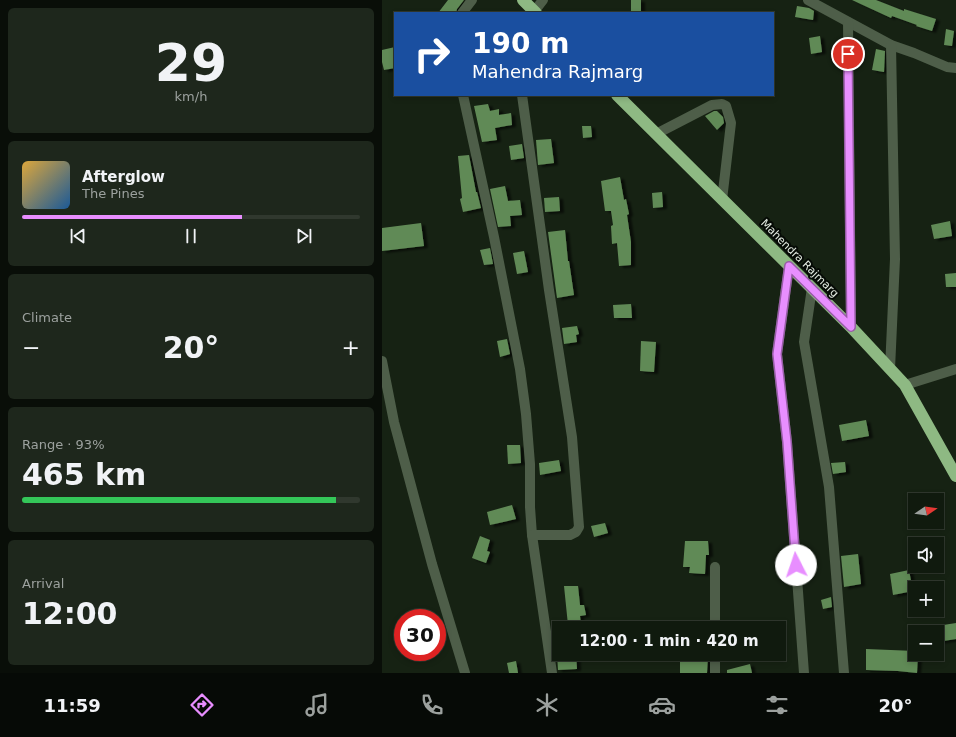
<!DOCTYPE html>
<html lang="en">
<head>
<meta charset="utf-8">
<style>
  :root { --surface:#101a0e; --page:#1e271c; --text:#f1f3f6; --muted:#9ca19e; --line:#30382e; --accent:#e88eff }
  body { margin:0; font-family:"DejaVu Sans",sans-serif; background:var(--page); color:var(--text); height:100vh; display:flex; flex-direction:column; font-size:15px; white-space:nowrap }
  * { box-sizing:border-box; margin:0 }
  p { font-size:13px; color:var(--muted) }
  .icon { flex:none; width:22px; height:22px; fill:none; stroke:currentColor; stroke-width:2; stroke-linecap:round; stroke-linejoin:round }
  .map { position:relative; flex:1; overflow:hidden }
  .panel { display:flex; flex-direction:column; gap:8px; padding:8px; background:#090e08; width:382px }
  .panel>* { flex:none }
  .banner { position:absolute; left:12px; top:12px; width:380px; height:84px; border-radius:0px; box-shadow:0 2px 6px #0003,0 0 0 1px var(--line); background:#1a4fa0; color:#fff; overflow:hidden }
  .needle { width:26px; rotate:77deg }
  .controls { position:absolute; left:526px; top:493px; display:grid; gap:8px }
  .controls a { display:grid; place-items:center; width:36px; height:36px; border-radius:0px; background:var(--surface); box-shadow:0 2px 6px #0003,0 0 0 1px var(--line); font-size:20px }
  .speed { position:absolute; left:12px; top:609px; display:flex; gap:8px; font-size:20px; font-weight:700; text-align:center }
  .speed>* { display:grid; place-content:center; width:52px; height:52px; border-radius:50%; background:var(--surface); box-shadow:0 2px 6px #0003,0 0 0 1px var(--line); line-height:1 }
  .speed .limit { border:6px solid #d22; background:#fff; color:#111 }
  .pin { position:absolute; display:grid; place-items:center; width:34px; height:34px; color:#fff; margin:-17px; border:2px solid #fff; border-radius:50%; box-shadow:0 1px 4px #0007 }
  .me { position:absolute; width:44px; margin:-22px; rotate:356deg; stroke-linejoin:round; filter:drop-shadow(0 0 3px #0008) }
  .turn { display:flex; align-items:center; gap:14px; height:84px; padding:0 12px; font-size:18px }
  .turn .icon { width:52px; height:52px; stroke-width:2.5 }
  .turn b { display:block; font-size:28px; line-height:34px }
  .big { font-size:30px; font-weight:800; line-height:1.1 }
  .panel .widget { flex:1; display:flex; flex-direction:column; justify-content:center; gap:6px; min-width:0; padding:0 14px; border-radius:6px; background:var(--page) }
  .panel .dial { align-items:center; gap:0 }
  .dial b { font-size:52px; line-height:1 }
  .song { display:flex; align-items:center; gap:12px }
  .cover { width:48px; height:48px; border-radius:6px; background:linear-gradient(135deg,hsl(40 70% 55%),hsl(210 70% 35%)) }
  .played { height:4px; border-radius:2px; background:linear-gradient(90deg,var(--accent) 65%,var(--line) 65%) }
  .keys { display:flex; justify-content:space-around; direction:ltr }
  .heat { display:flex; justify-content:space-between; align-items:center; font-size:22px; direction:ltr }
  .charge { height:6px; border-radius:3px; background:linear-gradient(90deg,#34c759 93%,var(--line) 0) }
  .trip { position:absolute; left:170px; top:621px; width:234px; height:40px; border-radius:0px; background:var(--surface); box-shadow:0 2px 6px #0003,0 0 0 1px var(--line); font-weight:800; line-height:40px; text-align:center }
  .menu { display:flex; height:64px; justify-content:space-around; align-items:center; background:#060a06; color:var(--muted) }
  .menu .icon { width:28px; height:28px }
  .menu .current { color:var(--accent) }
  .menu b { font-size:18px; color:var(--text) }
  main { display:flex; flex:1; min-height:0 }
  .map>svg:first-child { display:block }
  .building { fill:#618a57; filter:url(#shadow) }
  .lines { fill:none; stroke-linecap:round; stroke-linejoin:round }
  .street { stroke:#4e5e49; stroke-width:10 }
  .highway { stroke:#8eb983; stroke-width:12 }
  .route-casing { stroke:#975ca6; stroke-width:10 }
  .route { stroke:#e88eff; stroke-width:7 }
  .labels { text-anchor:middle; stroke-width:4; stroke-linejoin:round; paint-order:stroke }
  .street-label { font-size:11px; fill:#e3ebe1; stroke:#050a05 }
</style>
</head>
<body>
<main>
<section class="panel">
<div class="widget dial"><b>29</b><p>km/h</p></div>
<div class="widget">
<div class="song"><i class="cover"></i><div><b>Afterglow</b><p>The Pines</p></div></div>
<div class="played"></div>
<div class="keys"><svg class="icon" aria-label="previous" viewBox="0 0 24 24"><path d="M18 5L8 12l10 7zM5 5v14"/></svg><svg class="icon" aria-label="pause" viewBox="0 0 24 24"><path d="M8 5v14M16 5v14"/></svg><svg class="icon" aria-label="next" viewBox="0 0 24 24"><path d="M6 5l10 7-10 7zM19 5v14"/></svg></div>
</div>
<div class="widget"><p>Climate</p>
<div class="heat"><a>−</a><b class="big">20°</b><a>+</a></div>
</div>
<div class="widget"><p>Range · 93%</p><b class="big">465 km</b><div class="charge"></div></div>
<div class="widget"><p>Arrival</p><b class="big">12:00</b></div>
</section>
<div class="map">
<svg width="574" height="673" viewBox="0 0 574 673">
  <defs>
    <filter id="shadow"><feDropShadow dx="4" dy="2" stdDeviation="1" flood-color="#0009"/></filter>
  </defs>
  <rect width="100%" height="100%" fill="#162213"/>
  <g class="building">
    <polygon points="66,0 82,0 75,9 74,13 56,13"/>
    <rect x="249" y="0" width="10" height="13"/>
    <polygon points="470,0 494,0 522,11 522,9 554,19 550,31 534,26 535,25 510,16 509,18"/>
    <polygon points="415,6 427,8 432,11 431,20 413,17"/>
    <polygon points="564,29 572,31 570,46 562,45"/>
    <polygon points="438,36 440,52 429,54 427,38"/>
    <polygon points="13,47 13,68 2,70 0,62 0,50"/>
    <polygon points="494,49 503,51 502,72 490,70"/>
    <polygon points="106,104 108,111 117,109 117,115 129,113 130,125 113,128 115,140 100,142 92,106"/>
    <polygon points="332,111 335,111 341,117 342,123 335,130 323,116"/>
    <polygon points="200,126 209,126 210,137 201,138"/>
    <polygon points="169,139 172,163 156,165 154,140"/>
    <polygon points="140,144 142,158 129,160 127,146"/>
    <polygon points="87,155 94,192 95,192 99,208 81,212 78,199 80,198 76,156"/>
    <polygon points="238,177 242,200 244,199 247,214 245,215 249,242 249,265 237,266 235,243 230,244 229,226 231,225 229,211 223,211 219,181"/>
    <polygon points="123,186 126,201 138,200 140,215 128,216 129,226 116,227 108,189"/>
    <polygon points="280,192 281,207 271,208 270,193"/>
    <polygon points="177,197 178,211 163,212 162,198"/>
    <polygon points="568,221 570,236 552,239 549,225"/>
    <polygon points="39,223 42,246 0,251 0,228"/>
    <polygon points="183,230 186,261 187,261 192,295 175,298 166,232"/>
    <polygon points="108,248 111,264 102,265 98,250"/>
    <polygon points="142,251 146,272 135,274 131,253"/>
    <polygon points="574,273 574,287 564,287 563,274"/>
    <polygon points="249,304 250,318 232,318 231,305"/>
    <polygon points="195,326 197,334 194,335 195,342 182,344 180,328"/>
    <polygon points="125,339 128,354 118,357 115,341"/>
    <polygon points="259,341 274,342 272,372 258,371"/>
    <polygon points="484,420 487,436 460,441 457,425"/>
    <polygon points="125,445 138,445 139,463 126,464"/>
    <polygon points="177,460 179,471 158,475 157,463"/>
    <polygon points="463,462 464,472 451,474 449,463"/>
    <polygon points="130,505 134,519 108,525 105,512"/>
    <polygon points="223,523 226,533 212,537 209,526"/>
    <polygon points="98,536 108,540 105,551 108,552 104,563 90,558"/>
    <polygon points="303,541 326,541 327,555 324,555 323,574 307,573 308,567 301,567"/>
    <polygon points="476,554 479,584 462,587 459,556"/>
    <polygon points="527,570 531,591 511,595 508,574"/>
    <polygon points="182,586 196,586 198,605 202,605 204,615 198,616 199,624 186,625"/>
    <polygon points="449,597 450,607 441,609 439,600"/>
    <polygon points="574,623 574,639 555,642 555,626"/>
    <polygon points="484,649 533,651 533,654 536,654 535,673 516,671 484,670"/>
    <polygon points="175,654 194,654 195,669 176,670"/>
    <polygon points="306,655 326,656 325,673 298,673 298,657 306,658"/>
    <polygon points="134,661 136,673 127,673 125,663"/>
    <polygon points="368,664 370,673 345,673 345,670"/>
  </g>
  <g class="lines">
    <g class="street">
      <polyline points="426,0 509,45 532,53 565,67 574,68"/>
      <polyline points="80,13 90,0"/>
      <polyline points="151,13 161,0"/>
      <polyline points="466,22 469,327"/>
      <polyline points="81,95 112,237 138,369 144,414 148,464 148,507 150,535 170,673"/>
      <polyline points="140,95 167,290 190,437 197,527 194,532 188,535 150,535"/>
      <polyline points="274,134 330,105 340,104 344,106 349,123 340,200"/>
      <polyline points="407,266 395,354 405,442 422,673"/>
      <polyline points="430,288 422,342 447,487 462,673"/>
      <polyline points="0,361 12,422 50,564 83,673"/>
      <polyline points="508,369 513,259 509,45"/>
      <polyline points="523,385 574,369"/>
      <polyline points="333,567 333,628"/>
      <polyline points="333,673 333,654"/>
    </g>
    <g class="highway">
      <polyline points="141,0 154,13"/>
      <polyline points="235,95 469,327 523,385 574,476"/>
    </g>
  </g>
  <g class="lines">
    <g class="route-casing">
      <polyline id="route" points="414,565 405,442 395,354 407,266 469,327 466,54"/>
    </g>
    <use href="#route" class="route"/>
  </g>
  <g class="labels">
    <g class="street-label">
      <text transform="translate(418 258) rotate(45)" y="4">Mahendra Rajmarg</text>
    </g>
  </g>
</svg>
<div class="controls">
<a><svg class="needle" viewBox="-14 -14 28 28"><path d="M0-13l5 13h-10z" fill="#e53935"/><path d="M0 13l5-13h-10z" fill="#9ca19e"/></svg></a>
<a><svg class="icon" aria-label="sound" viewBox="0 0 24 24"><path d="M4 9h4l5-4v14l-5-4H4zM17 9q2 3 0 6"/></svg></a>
<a>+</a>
<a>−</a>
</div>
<div class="speed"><div class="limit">30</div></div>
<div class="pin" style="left:466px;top:54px;background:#d93025"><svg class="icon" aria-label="arrive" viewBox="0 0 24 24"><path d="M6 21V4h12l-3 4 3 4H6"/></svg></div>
<svg class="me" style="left:414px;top:565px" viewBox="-20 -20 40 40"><circle r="19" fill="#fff"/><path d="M0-13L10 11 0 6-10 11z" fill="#e88eff"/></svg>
<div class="trip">12:00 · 1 min · 420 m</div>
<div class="banner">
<div class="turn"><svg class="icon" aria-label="right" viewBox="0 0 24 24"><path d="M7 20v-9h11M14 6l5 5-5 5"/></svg><div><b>190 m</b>Mahendra Rajmarg</div></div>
</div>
</div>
</main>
<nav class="menu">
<b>11:59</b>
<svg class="icon current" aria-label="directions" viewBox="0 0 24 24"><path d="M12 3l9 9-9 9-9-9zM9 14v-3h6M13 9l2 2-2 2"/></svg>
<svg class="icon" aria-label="music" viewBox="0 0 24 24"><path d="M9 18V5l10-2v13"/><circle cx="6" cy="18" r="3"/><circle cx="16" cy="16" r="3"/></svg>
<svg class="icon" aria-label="phone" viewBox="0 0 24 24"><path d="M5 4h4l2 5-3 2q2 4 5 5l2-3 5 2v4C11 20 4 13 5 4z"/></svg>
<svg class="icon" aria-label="climate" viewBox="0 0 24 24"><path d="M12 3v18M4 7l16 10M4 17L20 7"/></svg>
<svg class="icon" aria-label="car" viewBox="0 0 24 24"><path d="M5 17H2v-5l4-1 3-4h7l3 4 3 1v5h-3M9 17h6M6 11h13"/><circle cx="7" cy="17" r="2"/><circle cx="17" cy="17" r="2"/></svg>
<svg class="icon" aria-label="filters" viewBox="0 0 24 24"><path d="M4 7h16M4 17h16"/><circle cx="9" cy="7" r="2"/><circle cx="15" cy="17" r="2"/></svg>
<b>20°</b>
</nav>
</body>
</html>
